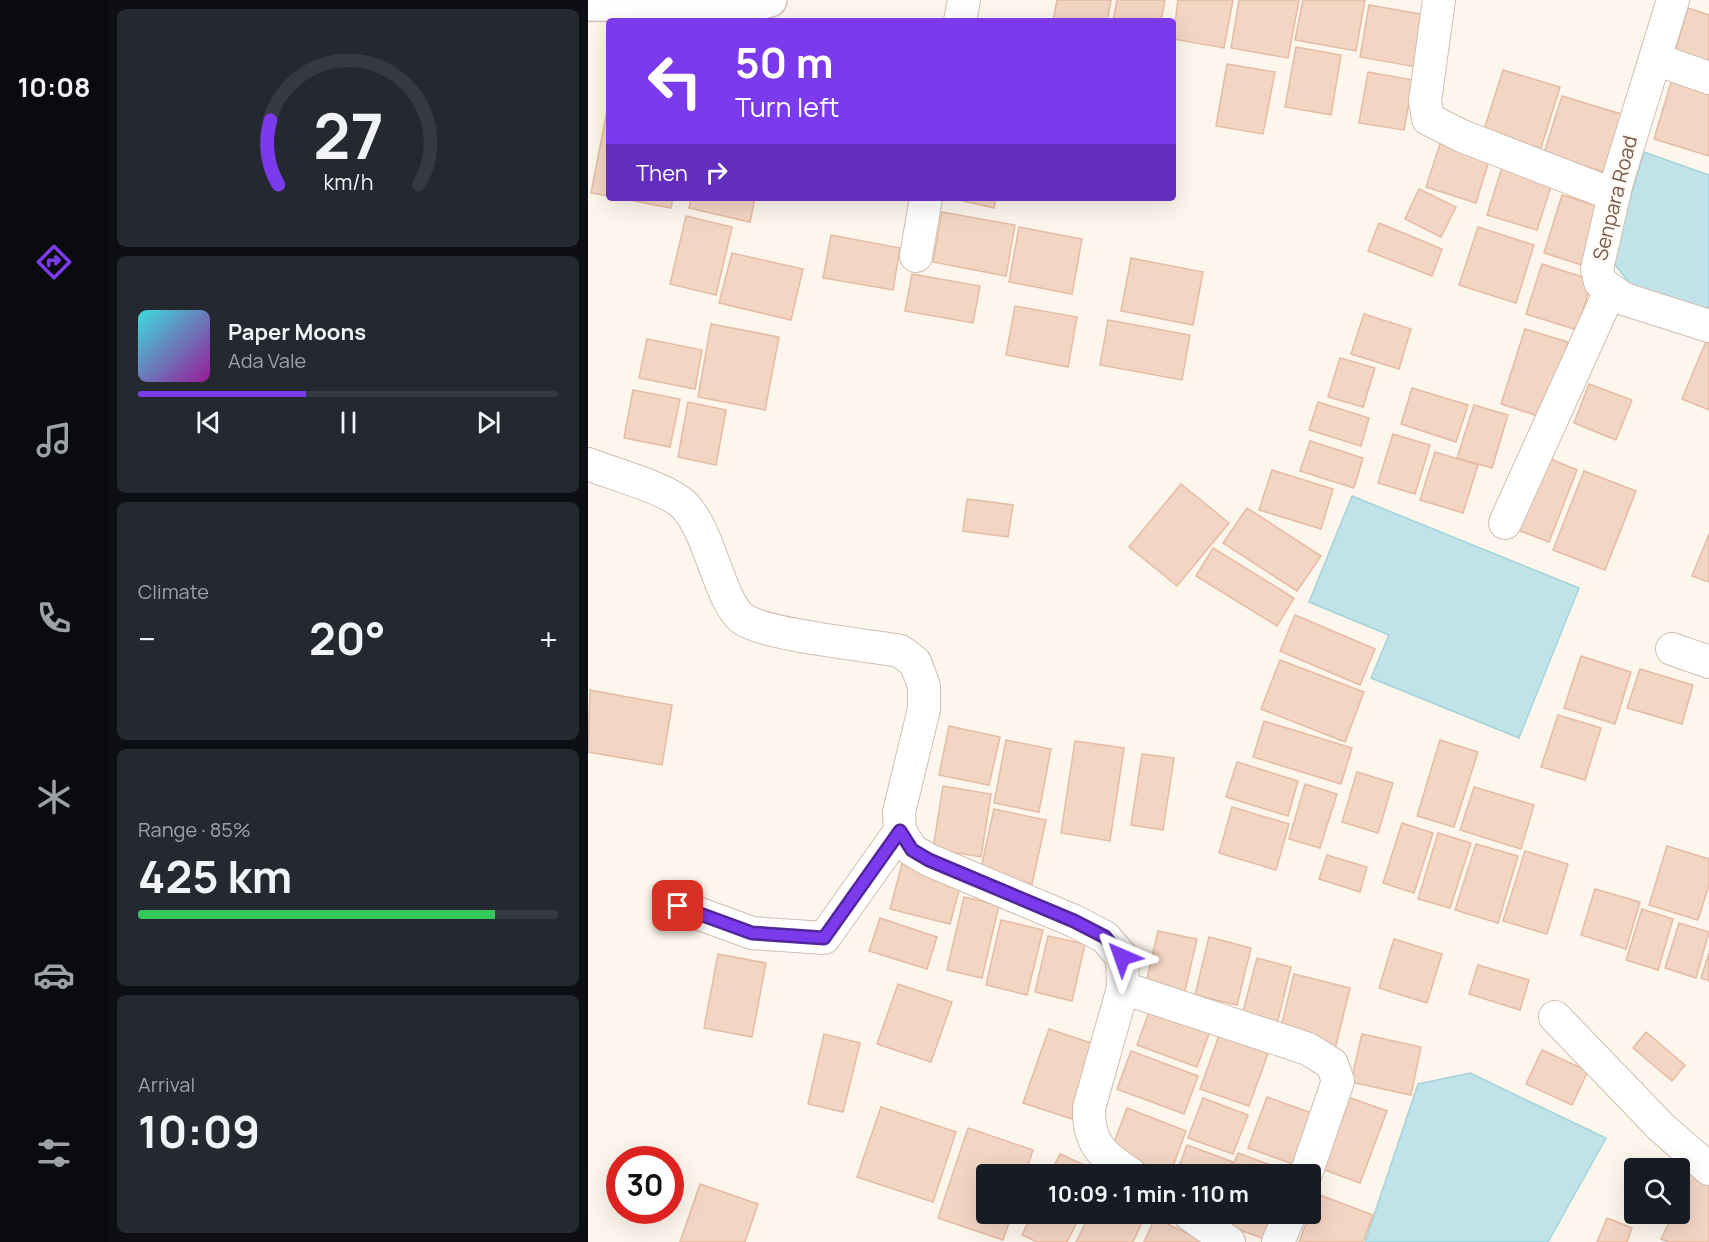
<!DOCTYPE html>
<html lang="en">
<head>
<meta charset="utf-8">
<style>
  :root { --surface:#171b24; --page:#242831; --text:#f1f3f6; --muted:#9ea1a6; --line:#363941; --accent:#7c3aed }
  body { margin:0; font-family:Manrope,sans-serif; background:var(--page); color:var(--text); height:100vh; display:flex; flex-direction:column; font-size:22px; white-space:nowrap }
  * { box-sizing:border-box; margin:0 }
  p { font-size:20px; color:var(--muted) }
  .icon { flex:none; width:33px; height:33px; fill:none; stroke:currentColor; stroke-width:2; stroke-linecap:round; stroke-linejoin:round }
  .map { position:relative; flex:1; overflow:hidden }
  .details { display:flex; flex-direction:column; gap:9px; padding:9px; background:#0d0f14; width:480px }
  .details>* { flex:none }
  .top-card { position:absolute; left:18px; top:18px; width:570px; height:183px; border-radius:6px; box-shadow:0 6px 24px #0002; background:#7c3aed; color:#fff; overflow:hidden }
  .buttons { position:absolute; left:1036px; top:1158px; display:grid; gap:12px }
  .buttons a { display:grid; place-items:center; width:66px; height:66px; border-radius:6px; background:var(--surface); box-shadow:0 6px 24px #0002; font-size:30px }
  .speed { position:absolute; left:18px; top:1146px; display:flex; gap:12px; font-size:30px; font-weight:700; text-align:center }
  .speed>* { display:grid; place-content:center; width:78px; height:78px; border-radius:50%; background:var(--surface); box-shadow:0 6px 24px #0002; line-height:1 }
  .speed .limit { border:9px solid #d22; background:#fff; color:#111 }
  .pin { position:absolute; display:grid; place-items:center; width:51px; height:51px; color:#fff; margin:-26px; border-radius:12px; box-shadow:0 3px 9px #0006 }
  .me { position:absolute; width:66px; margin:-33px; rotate:317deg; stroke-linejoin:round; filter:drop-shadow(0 0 4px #0008) }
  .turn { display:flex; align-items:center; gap:21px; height:126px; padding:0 30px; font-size:27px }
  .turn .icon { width:78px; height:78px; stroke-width:2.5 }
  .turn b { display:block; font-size:42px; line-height:51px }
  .then { display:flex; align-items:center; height:57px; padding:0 30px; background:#0003; gap:12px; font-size:22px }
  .big { font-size:45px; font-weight:700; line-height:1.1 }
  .details .widget { flex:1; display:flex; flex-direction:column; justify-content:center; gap:9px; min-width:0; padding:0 21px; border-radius:9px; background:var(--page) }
  .details .dial { align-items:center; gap:0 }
  .dial svg { height:156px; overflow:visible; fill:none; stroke:var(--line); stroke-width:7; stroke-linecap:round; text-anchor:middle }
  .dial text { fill:var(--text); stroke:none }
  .song { display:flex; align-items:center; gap:18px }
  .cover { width:72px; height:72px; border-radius:9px; background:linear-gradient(135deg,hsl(180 70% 55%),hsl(300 70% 35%)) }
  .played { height:6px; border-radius:3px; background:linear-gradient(90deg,var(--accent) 40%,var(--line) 40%) }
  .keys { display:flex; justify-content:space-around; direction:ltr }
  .heat { display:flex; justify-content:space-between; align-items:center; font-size:33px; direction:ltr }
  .charge { height:9px; border-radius:4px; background:linear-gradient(90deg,#34c759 85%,var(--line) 0) }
  .trip { position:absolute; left:388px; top:1164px; width:345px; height:60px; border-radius:6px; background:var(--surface); box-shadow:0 6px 24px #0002; font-weight:700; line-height:60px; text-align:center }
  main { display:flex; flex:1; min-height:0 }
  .menu { display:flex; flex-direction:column; width:108px; justify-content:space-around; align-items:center; background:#090b0e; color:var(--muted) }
  .menu .icon { width:42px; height:42px }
  .menu .selected { color:var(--accent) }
  .menu b { font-size:27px; color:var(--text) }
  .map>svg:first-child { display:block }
  .water { fill:#bfe3e8; stroke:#a5d3da; stroke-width:1.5 }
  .building { fill:#f3d5c3; stroke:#e6bba3; stroke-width:1.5 }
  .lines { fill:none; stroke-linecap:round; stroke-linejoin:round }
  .street-casing { stroke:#d1beb0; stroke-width:34 }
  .secondary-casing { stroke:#d6c0b0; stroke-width:36 }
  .street { stroke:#fff; stroke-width:32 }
  .secondary { stroke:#fff; stroke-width:33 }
  .route-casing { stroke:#51269a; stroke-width:15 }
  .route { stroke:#7c3aed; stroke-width:10 }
  .labels { text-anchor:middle; stroke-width:5; stroke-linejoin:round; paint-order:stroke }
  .street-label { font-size:20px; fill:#7a5c4d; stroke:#fffaf3 }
</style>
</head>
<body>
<main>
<nav class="menu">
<b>10:08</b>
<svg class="icon selected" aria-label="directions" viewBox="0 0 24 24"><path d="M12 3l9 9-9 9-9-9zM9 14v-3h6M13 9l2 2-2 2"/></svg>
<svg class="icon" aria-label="music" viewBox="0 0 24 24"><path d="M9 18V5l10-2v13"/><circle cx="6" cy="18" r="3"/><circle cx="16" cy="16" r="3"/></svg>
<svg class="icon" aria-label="phone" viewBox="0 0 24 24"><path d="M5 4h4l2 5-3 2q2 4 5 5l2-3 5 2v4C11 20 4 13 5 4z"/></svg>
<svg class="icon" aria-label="climate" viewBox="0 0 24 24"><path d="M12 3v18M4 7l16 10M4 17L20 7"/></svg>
<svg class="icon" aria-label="car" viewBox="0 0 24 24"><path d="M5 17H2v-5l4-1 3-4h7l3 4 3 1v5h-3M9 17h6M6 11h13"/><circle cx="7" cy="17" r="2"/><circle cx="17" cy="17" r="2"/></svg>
<svg class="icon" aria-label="filters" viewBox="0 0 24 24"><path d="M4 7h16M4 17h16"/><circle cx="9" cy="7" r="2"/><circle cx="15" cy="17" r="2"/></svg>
</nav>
<section class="details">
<div class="widget dial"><svg viewBox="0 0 100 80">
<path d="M14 69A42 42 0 1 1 86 69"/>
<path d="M14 69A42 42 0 0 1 10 36" stroke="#7c3aed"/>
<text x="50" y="56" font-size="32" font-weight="700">27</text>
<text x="50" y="72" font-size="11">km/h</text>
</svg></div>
<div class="widget">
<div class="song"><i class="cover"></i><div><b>Paper Moons</b><p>Ada Vale</p></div></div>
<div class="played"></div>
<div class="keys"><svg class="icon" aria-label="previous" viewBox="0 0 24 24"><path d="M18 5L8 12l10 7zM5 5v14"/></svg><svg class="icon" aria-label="pause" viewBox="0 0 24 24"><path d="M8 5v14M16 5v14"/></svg><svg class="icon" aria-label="next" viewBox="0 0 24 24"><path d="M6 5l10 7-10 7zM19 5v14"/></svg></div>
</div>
<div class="widget"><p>Climate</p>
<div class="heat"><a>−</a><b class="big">20°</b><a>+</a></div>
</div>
<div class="widget"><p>Range · 85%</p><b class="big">425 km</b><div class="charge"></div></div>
<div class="widget"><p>Arrival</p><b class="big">10:09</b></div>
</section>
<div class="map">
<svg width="1121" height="1242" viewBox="0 0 1121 1242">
  <rect width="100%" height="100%" fill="#fdf6ec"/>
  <g class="water">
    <polygon points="1056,152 1121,175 1121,313 1044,286 1024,261"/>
    <polygon points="764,496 991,588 931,738 783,678 801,635 721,602"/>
    <polygon points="882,1073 1018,1138 960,1242 777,1242 830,1084"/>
  </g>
  <g class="building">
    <polygon points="469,0 523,0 519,21 465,21"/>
    <polygon points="529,0 577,0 573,21 525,21"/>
    <polygon points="590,0 645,0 636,48 585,39"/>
    <polygon points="651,0 711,0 700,58 643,48"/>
    <polygon points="715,0 777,0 768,51 707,40"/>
    <polygon points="781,5 844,16 834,68 772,57"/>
    <polygon points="1100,8 1121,15 1121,66 1086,55"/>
    <polygon points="708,47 753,55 743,115 697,107"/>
    <polygon points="639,64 687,72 675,134 628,126"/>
    <polygon points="915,70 972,87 952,151 895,133"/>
    <polygon points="780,72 825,80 816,130 771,123"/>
    <polygon points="1085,76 1121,87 1121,156 1066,139"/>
    <polygon points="974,96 1040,116 1022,174 956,153"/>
    <polygon points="21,101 21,196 3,193"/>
    <polygon points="854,138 903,154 888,203 838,187"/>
    <polygon points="915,164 965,180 949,230 899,215"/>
    <polygon points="831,189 868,207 853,237 817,219"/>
    <polygon points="974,195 1019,209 1000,267 956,253"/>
    <polygon points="31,198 85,198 83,208"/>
    <polygon points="103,198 167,198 162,222 101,208"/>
    <polygon points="363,198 408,198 406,208"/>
    <polygon points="354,212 427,225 418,276 345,262"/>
    <polygon points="98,216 144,227 128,295 82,284"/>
    <polygon points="791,223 854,249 844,276 780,251"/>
    <polygon points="431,227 494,239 484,294 421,282"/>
    <polygon points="890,227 946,245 928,303 871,285"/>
    <polygon points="243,235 312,248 305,290 235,278"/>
    <polygon points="144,253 215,269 203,320 131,303"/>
    <polygon points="543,258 615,272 605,325 533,311"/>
    <polygon points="954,264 1004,280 989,330 938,314"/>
    <polygon points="324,274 392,286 385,323 317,311"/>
    <polygon points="427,306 489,317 480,367 418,355"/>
    <polygon points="776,314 823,329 811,369 763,354"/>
    <polygon points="520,320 602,335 594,380 512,365"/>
    <polygon points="123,324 191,337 177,410 110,397"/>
    <polygon points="937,329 980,342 956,418 913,404"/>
    <polygon points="59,339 114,350 107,389 51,378"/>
    <polygon points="1119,339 1121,340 1121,410 1094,399"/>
    <polygon points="752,358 787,368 775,407 740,397"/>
    <polygon points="1001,384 1044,400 1028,440 986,423"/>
    <polygon points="824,388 880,405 868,442 813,424"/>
    <polygon points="45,390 92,399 82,447 36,438"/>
    <polygon points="100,402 138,410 128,465 90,457"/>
    <polygon points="730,402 781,418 773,446 721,430"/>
    <polygon points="886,405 920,415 904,468 869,458"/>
    <polygon points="805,434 842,445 827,494 790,483"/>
    <polygon points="722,441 775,458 766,488 712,471"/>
    <polygon points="847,452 890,465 875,513 832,500"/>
    <polygon points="958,457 989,470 961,542 930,530"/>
    <polygon points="684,470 745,489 733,529 671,510"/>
    <polygon points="996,471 1048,491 1017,570 965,550"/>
    <polygon points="593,484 641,523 589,586 541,547"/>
    <polygon points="379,499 425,505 420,537 375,531"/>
    <polygon points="659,508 733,556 709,591 635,543"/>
    <polygon points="1121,534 1121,582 1104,576"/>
    <polygon points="625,548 706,598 689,626 608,576"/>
    <polygon points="707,615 787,649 772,685 692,651"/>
    <polygon points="993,656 1043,672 1027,724 976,708"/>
    <polygon points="692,660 776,692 757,742 673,709"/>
    <polygon points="1052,669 1105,685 1094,724 1039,708"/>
    <polygon points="2,690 84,705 74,765 0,752"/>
    <polygon points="970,715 1013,728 997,780 953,767"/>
    <polygon points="676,721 764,748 753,784 665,757"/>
    <polygon points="361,726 412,737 401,785 351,775"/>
    <polygon points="418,740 463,749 451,812 406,803"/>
    <polygon points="852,740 890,752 866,827 829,816"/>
    <polygon points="487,741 536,748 522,841 473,833"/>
    <polygon points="554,754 586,758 575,830 543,825"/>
    <polygon points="649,762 710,781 700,816 638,797"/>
    <polygon points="769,772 805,783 790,833 754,822"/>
    <polygon points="717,784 749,794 732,848 701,839"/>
    <polygon points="355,786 403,794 393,857 345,849"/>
    <polygon points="886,787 946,805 933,849 872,830"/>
    <polygon points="644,807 701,824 688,870 631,853"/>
    <polygon points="406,809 458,820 444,884 392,873"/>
    <polygon points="814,823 845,833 826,893 795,883"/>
    <polygon points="850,833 883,843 862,908 830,899"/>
    <polygon points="888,844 930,856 910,923 867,910"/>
    <polygon points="1079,846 1121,859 1121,885 1110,920 1061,905"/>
    <polygon points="937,851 980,864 959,934 915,921"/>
    <polygon points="739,855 779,867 772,892 731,879"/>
    <polygon points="314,864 374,879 362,924 302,909"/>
    <polygon points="1007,889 1052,902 1038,949 993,935"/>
    <polygon points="376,897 411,905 394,978 359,970"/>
    <polygon points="1054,909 1085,919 1070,970 1038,960"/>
    <polygon points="292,918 349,937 339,969 281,951"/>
    <polygon points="413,920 455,930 439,995 398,985"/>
    <polygon points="1091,923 1121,932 1108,978 1077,968"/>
    <polygon points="570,931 609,939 597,991 558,983"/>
    <polygon points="460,936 497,944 484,1001 447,992"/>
    <polygon points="621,937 663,948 649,1005 607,995"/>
    <polygon points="806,939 854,954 839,1003 791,988"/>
    <polygon points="1121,953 1121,981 1113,978"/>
    <polygon points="130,954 178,963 164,1037 116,1028"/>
    <polygon points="669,958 703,967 687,1032 652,1023"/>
    <polygon points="890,965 941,980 932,1010 881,994"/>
    <polygon points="706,974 762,988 747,1049 691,1035"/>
    <polygon points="310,984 364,1002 343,1062 289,1044"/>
    <polygon points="565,1001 625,1023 609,1067 549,1045"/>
    <polygon points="461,1029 509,1045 484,1119 435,1103"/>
    <polygon points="633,1030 682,1048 661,1106 612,1089"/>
    <polygon points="1058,1032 1097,1065 1084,1081 1045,1048"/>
    <polygon points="236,1034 272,1043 255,1112 220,1104"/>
    <polygon points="774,1034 833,1047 823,1095 763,1082"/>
    <polygon points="954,1050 1000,1071 984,1105 938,1084"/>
    <polygon points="543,1051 610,1076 596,1114 529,1089"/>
    <polygon points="757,1096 799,1111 772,1183 731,1168"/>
    <polygon points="679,1097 735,1117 716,1168 660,1148"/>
    <polygon points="615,1098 660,1115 645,1154 600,1138"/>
    <polygon points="293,1107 368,1132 345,1202 269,1177"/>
    <polygon points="539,1108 598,1131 582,1174 569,1174 521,1156"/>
    <polygon points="380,1128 445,1150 437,1174 399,1174 399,1214 424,1214 415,1240 350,1218"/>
    <polygon points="599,1145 645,1162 640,1174 588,1174"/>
    <polygon points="650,1153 707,1174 642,1174"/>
    <polygon points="472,1154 512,1172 511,1174 462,1174"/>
    <polygon points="1104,1171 1121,1179 1121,1242 1081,1242 1073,1239 1085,1214 1092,1214 1092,1197"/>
    <polygon points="112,1184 170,1204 157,1242 92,1242"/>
    <polygon points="729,1194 785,1215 775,1242 711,1242"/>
    <polygon points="444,1214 493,1214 479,1242 449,1242 434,1235"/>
    <polygon points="502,1214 558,1214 545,1242 488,1242"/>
    <polygon points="628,1214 692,1214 682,1241 625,1220"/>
    <polygon points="567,1218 617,1242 556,1242"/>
    <polygon points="1019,1218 1044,1228 1039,1242 1009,1242"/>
  </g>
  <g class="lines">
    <g class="street-casing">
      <g id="street">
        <polyline points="851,0 837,101 840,119 874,136 1026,195"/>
        <polyline points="1085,0 1029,182 1009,269 1012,282 1036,299 1121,326"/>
        <polyline points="372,21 376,0"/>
        <polyline points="1067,59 1121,78"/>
        <polyline points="328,256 338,198"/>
        <path d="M 0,464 C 24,474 80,488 97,506 C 123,534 132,603 155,619 C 177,635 280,645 312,651 L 327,662 L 336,686 L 336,709 L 311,812 L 312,831 L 324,850 L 341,860 L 486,921 L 517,937 L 534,957 L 535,988 L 501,1108 C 500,1143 514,1156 543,1174"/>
        <polyline points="917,523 1022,291"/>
        <polyline points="1084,649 1121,662"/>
        <polyline points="90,906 164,933 236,938 312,831"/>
        <polyline points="535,988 720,1049 744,1064 750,1081 718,1174"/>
        <polyline points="967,1017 1074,1128 1121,1169"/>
        <polyline points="601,1214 641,1242"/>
        <polyline points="690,1242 702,1214"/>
      </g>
    </g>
    <g class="secondary-casing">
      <polyline id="secondary" points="0,4 157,6 182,0"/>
    </g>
    <use href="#street" class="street"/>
    <use href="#secondary" class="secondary"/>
  </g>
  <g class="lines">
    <g class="route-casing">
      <polyline id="route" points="90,906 164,933 236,938 312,831 324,850 341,860 486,921 517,937 534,957"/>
    </g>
    <use href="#route" class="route"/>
  </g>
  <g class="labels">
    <g class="street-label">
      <text transform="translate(1027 198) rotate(-76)" y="7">Senpara Road</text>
    </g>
  </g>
</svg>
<div class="buttons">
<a><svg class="icon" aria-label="search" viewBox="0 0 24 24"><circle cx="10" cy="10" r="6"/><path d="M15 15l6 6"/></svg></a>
</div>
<div class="speed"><div class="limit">30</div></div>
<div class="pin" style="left:90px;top:906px;background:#d93025"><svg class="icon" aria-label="arrive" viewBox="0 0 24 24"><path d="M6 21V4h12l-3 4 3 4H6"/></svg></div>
<svg class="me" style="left:534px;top:957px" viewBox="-20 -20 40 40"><path d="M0-17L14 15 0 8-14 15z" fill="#7c3aed" stroke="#fff" stroke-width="4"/></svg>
<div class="trip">10:09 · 1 min · 110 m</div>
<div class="top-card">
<div class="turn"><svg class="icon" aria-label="left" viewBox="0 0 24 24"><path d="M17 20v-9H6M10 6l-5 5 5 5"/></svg><div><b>50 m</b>Turn left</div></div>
<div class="then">Then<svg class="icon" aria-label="right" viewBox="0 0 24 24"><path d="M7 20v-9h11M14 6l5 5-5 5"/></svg></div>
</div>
</div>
</main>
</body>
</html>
